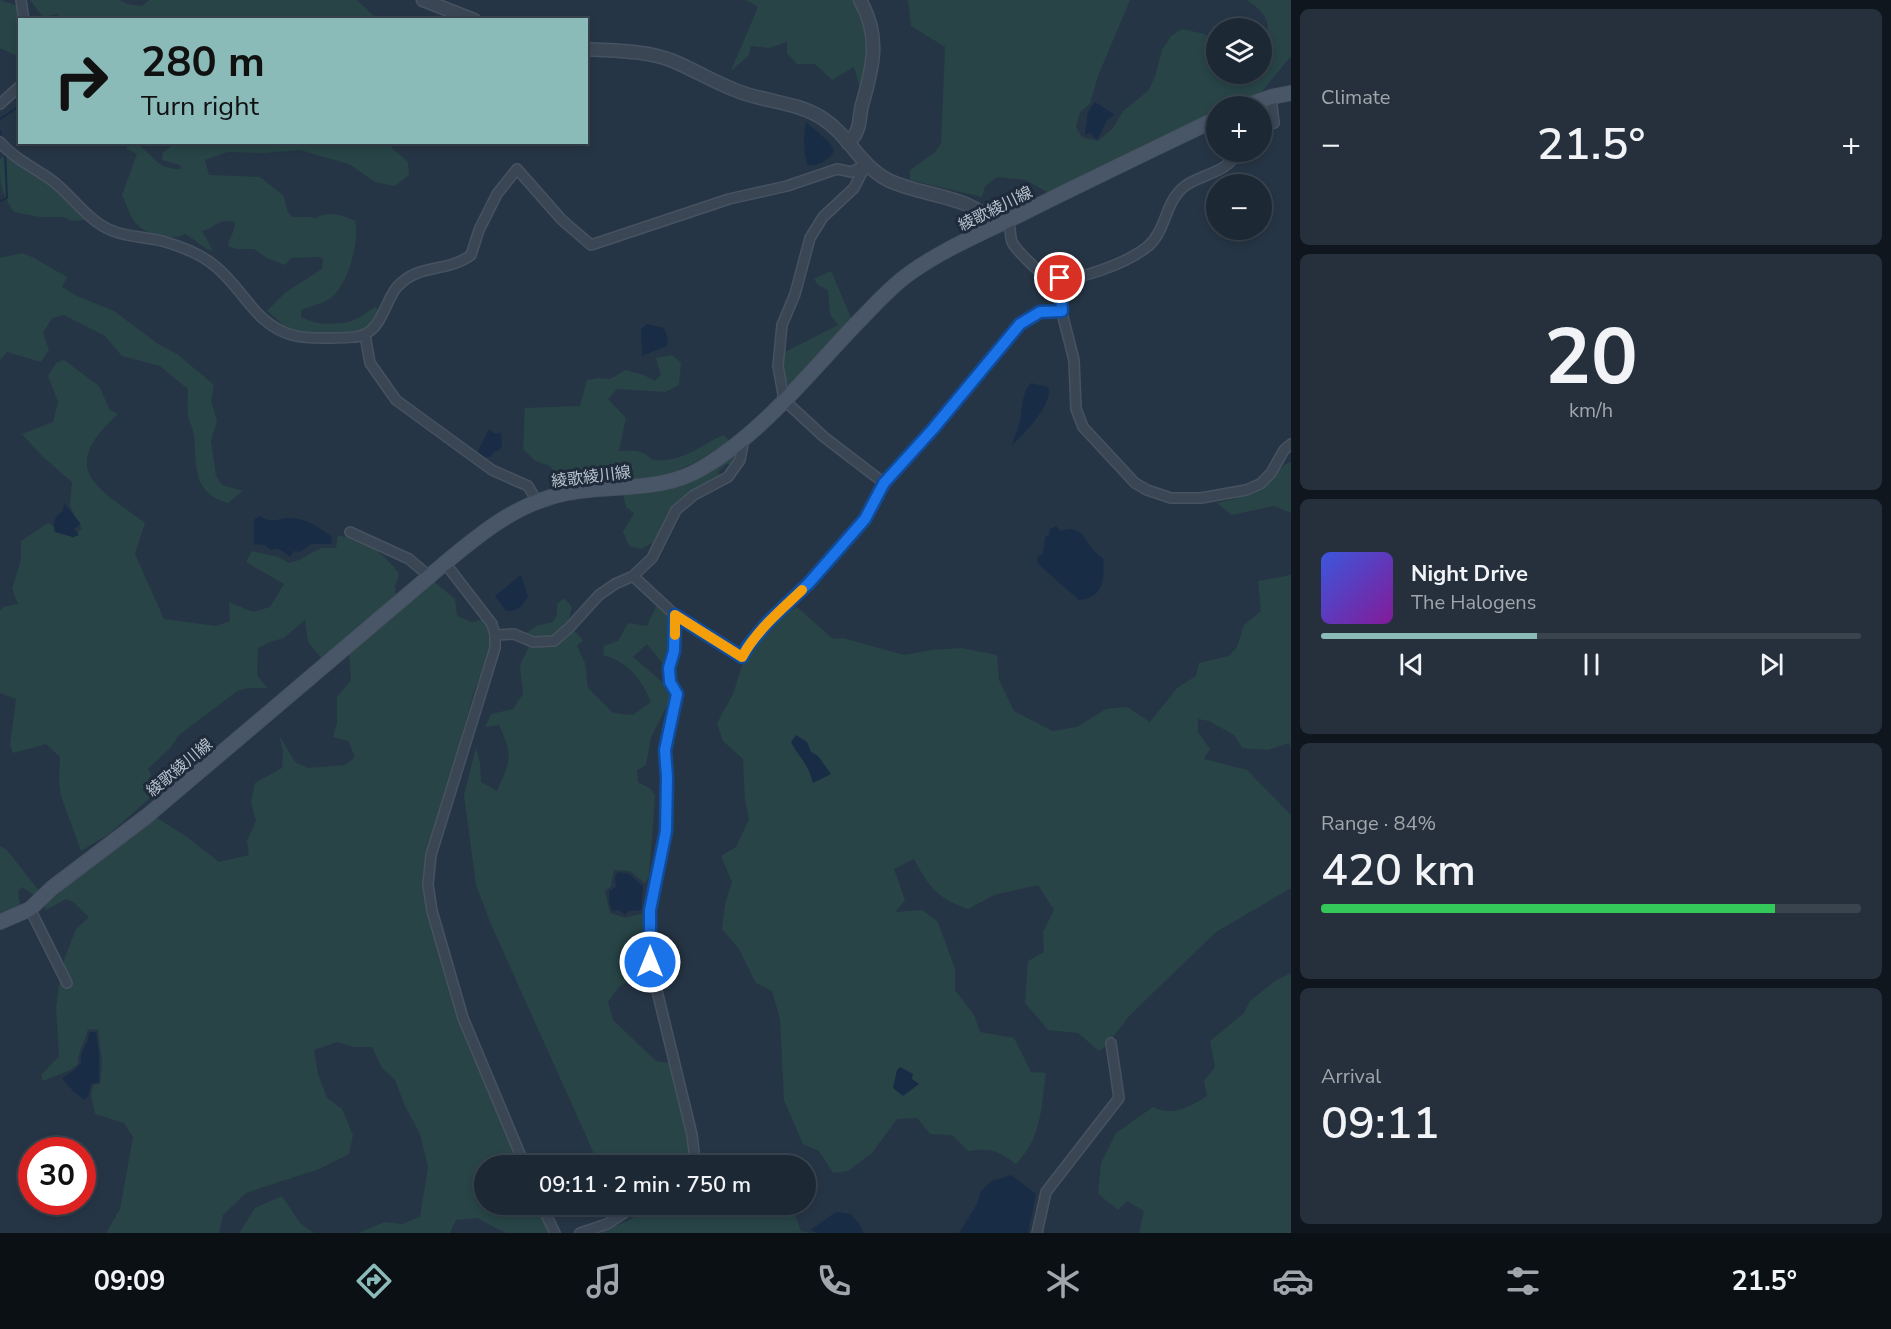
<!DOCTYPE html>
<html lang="en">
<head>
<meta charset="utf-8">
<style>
  :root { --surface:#1c2834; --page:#25303c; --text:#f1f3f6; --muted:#a0a6ac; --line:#3a444f; --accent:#8bbbb9 }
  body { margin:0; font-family:"Nunito Sans","Noto Sans JP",sans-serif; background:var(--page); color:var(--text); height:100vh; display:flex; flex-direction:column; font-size:22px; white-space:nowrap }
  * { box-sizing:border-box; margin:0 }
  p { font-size:20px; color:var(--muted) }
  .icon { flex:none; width:33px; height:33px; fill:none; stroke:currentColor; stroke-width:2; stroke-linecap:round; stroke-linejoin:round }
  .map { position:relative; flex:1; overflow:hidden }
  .side { display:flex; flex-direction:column; gap:9px; padding:9px; background:#0f161d; width:600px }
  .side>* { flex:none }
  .top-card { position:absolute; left:18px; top:18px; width:570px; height:126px; border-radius:0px; box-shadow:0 3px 9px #0003,0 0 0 2px var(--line); background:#8bbbb9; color:#111; overflow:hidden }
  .buttons { position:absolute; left:1206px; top:18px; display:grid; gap:12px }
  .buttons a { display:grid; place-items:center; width:66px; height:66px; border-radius:50%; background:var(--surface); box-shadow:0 3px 9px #0003,0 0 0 2px var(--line); font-size:30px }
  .speed { position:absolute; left:18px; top:1137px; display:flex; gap:12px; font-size:30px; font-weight:700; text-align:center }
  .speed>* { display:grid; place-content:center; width:78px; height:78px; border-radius:50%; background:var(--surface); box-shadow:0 3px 9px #0003,0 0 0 2px var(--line); line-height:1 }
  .speed .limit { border:9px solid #d22; background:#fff; color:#111 }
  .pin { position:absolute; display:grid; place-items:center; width:51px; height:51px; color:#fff; margin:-26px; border:3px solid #fff; border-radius:50%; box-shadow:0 2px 6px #0007 }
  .me { position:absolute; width:66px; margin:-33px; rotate:0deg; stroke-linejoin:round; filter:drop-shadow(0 0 4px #0008) }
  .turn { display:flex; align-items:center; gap:21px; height:126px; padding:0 24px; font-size:27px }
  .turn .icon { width:78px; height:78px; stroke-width:2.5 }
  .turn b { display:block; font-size:42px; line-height:51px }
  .big { font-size:45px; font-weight:600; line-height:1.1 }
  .side .widget { flex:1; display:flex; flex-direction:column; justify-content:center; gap:9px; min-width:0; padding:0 21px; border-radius:9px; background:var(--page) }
  .side .dial { align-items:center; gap:0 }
  .dial b { font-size:78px; line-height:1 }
  .song { display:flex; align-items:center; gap:18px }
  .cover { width:72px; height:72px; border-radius:9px; background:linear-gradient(135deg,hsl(230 70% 55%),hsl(290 70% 35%)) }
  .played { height:6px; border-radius:3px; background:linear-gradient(90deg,var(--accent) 40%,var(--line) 40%) }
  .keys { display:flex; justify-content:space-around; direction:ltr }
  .heat { display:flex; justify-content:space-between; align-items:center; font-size:33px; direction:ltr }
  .charge { height:9px; border-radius:4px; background:linear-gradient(90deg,#34c759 84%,var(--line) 0) }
  .trip { position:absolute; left:474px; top:1155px; width:342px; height:60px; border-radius:30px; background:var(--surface); box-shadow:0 3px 9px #0003,0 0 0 2px var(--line); font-weight:600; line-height:60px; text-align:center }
  .dock { display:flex; height:96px; justify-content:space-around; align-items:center; background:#0b1015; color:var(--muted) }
  .dock .icon { width:42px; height:42px }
  .dock .current { color:var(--accent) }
  .dock b { font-size:27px; color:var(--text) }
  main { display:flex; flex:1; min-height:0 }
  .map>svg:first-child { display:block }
  .green { fill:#284446 }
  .water { fill:#182c45 }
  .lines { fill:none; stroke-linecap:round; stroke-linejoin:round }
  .stream { stroke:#182c45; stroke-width:2 }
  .minor-casing { stroke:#475261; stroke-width:12 }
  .tertiary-casing { stroke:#475261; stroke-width:15 }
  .secondary-casing { stroke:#475261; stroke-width:16 }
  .minor { stroke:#3b4655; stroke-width:9 }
  .tertiary { stroke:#3b4655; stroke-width:12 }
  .secondary { stroke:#495668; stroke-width:14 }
  .route-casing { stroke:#114b97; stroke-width:15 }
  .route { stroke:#1a73e8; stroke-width:10 }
  .slow { stroke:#f59e0b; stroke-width:10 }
  .labels { text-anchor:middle; stroke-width:6; stroke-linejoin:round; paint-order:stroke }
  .street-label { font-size:16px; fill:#b8c2ce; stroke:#1f2b3a }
</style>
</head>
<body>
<main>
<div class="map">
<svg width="1291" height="1233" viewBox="0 0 1291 1233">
  <rect width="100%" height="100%" fill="#263545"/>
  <g class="green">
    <polygon points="0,0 18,6 19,57 0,48"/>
    <polygon points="30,0 119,0 127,4 142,6 149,0 357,0 377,19 59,19 58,14 43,17"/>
    <path d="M 746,0 L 852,0 C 869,32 869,54 860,88 L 854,67 L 832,80 L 815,64 L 797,64 L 787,53 L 787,42 L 769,48 L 751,46 L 749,55 L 731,71 L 758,7 Z"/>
    <path d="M 908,0 L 1130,0 L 1098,76 L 1090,104 L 1080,112 L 1076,127 L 1082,137 L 1098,141 L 1113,128 L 1123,111 L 1148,91 L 1155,77 L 1162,50 L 1171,36 L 1182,29 L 1205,34 L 1216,42 L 1213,70 C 1223,79 1247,74 1262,74 L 1262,38 C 1277,23 1259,8 1247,0 L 1291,0 L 1291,56 L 1260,94 L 1232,106 L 1216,106 L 1216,114 L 1050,194 L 1026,180 L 997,177 L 985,186 L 982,197 L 910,180 L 910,170 L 934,153 L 941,144 L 945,47 L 911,26 Z"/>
    <path d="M 177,142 L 387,143 L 408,162 L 409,175 L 395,186 L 375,182 L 349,164 L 300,150 L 264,153 L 227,152 L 205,160 L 209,175 L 260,177 L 284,196 L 287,210 L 292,217 L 312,217 L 314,219 C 328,210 341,215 355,221 C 360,240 348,284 332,297 C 325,303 310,306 301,310 L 301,317 C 315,325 338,326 354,320 C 361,317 368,311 375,307 L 382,312 L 370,326 L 358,332 L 338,333 L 301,333 L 285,326 L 267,311 L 286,292 L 322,269 L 323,259 L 319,257 L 291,258 L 285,265 L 267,258 L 254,249 L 236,249 L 228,246 C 229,236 235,233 235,222 C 214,219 219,227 202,231 L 213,251 C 203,249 195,239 185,234 C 169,242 146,236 134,221 C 129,214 126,203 122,195 L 137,154 L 127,149 L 127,144 C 156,144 146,169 181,169 L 180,165 L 162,160 L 163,152 Z"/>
    <path d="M 7,156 C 37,174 63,191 85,220 L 72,221 L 63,217 L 40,217 L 14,212 C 0,190 0,184 0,159 Z"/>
    <path d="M 22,253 L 34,258 L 67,277 L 62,287 L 77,296 L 114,311 L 158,344 L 177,354 L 214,385 L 211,401 L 217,421 L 211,441 L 216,476 L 222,485 L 243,491 L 228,503 C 191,492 197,466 194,435 C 193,427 188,420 188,413 C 187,405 188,397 188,389 L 160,366 L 122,356 L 105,336 L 64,315 L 52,318 L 43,333 L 49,350 L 41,362 L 7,352 L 0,360 L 0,258 Z"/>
    <polygon points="831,271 852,320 824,351 788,385 782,367 785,352 838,325 830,314 828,290 818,285 814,279"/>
    <path d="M 672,355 L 681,363 L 679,385 L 665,392 L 617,389 L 608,399 L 626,418 L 619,451 C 626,451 637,450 643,453 C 648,455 650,459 655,460 C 681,463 701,445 723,435 L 730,441 L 698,461 L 662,477 L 560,484 L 550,466 L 535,461 L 523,449 C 525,434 523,422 525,408 L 580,406 L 587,380 L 598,378 L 610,379 L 626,370 L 644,375 L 655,381 L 661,375 L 656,358 Z"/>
    <path d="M 64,360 L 99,386 L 110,410 L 118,414 C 58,469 94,485 145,523 L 135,554 L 164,619 L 216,626 L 230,621 L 229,602 L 253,612 L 270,607 L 284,584 L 246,562 L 252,551 L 278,557 L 289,563 L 299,560 L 321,548 L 336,548 L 338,536 C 361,537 386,554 399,574 L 395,586 L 396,598 L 321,658 L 308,642 L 305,620 L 284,638 L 270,642 L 258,648 L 257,675 L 267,688 L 248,688 L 237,691 L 179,735 L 170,748 L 148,769 L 159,790 L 109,834 L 81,851 L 61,796 L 59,780 L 60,757 L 46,744 L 13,753 L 10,745 L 16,699 L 0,693 L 0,611 L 3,607 L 18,604 L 12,589 L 21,560 L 21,541 L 48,523 L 73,538 L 82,528 L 75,521 L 74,514 L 70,506 L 72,482 L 42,456 L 22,434 L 53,422 L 58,402 L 48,376 L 56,363 Z"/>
    <polygon points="738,451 733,465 726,464 718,472 722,478 687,494 669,510 663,531 656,541 641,549 629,546 623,532 634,513 626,507 623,494"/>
    <path d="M 1291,462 L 1291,513 L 1274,506 L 1231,515 L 1217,503 C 1233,499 1253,495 1266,484 C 1275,476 1280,465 1291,462 Z"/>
    <path d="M 1291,574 L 1291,750 L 1289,743 L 1268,750 L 1242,748 L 1234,735 L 1209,721 L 1198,719 L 1198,732 L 1210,749 L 1204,759 L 1247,770 L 1291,815 L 1291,888 L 1216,932 L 1130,1015 L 1105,1047 L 1099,1051 L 1078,1033 L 1048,1030 L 1025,1003 L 1028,961 L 1044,952 L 1043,932 L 1054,910 L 1038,885 L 994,895 L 968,909 C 938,899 928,886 914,859 L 894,869 L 905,900 L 895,912 L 922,910 L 938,922 L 955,969 L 955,990 L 974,1015 L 980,1032 L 1014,1038 L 1031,1072 L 1046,1073 C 1041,1108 1042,1137 1016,1164 C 997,1150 992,1148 968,1151 L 952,1135 L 930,1134 L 917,1118 L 897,1119 L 872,1153 L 848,1171 L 833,1173 L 819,1151 L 803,1144 L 784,1100 L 780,1019 L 772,991 L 756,983 L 739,949 L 722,929 L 725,904 L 732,882 L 721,856 L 736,847 L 749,819 L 745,800 L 743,759 L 723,741 L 717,723 L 733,694 L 743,663 L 772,622 L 797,607 L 833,639 L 843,638 L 904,655 L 931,650 L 961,648 L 997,655 L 999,680 L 1014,711 L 1052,731 L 1077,727 L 1106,709 L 1127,707 L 1150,722 L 1177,688 L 1196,676 L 1199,663 L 1229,656 L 1237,647 L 1244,625 L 1261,611 L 1258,581 L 1286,576 Z"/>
    <path d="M 432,580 L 455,599 L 457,616 L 471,622 L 486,619 L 492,636 L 489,652 L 474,692 L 439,817 L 428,912 L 511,1144 L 514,1165 L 484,1166 L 484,1204 L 537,1205 L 550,1233 L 506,1233 L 477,1218 L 456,1220 L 450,1233 L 358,1233 L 385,1222 L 402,1224 L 420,1217 L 428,1167 L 420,1134 L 405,1106 L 395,1080 L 382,1068 L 372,1047 L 353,1047 L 337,1042 L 314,1050 L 318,1074 L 327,1098 L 342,1109 L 353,1135 L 349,1154 L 319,1169 L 246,1193 L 223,1215 L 219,1233 L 106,1233 L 120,1209 L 133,1137 L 124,1123 L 95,1114 L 91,1095 L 93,1085 L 100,1084 L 102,1063 L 98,1030 L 88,1029 C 85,1043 78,1049 78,1064 L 70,1070 L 43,1081 L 41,1075 L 59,1056 L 56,1008 L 59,984 L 65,957 L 76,929 L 89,917 L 73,902 L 66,899 L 46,910 L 44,905 L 154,816 L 187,837 L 219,862 L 249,855 L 247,841 L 256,821 L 251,802 L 255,783 L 282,768 L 283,751 L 279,735 L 295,762 L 308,768 L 345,765 L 355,757 L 348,741 L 333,737 L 337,723 L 337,697 L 351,680 L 349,651 Z"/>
    <path d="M 564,598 L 572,607 L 568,624 L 583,640 L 577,646 L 585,663 L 588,688 L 613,713 L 633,715 L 651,702 C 641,678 628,662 603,655 L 604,646 L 618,641 L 628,623 L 647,626 L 658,602 L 670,618 L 668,653 L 665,666 L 647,644 L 633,657 L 668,687 L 671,698 L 651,737 L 646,765 L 637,770 L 638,782 L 651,789 L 655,796 L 649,877 L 645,883 L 630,871 L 614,870 L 611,886 L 605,891 L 610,913 L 625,918 L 644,913 L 644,971 L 619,987 L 608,1002 L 613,1020 L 656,1061 L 671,1063 C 679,1096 695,1132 685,1165 L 604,1165 L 595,1156 L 490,922 L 476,885 L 464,795 L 476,748 L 480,763 L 481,782 L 497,791 C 510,760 514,757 499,725 L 485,727 L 491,714 L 513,709 L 523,694 L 520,665 L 528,649 L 524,635 L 536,626 L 553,622 L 557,614 L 557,604 Z"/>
    <polygon points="0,846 7,850 39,891 34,895 22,887 18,891 20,905 0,913"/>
    <path d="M 1291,973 L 1291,1233 L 1139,1233 L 1144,1211 L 1127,1201 L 1118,1210 L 1098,1194 L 1101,1163 L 1116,1133 L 1153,1107 C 1173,1117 1189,1107 1207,1096 L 1204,1081 L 1215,1067 L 1210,1041 L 1244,1013 L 1250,1001 L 1275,981 Z"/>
    <polygon points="784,1155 792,1165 699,1165 705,1156"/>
    <polygon points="282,1196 300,1223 314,1233 239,1233 255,1208"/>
    <polygon points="652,1205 791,1205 801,1231 811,1233 596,1233 628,1221"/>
  </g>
  <g class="water">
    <polygon points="1095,102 1115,115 1107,120 1097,140 1090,133 1085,135 1088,112"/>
    <path d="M 806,122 L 830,143 L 834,151 C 829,160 817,167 807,165 C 804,150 803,138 806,122 Z"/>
    <polygon points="647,324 664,328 668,339 667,346 642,356 641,329"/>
    <path d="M 1031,383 L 1048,387 C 1054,404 1024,434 1012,445 C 1015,435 1019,426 1021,416 C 1023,403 1022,393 1031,383 Z"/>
    <polygon points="489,429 495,434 501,433 502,446 498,451 494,452 491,457 479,457 478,451"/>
    <path d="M 64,503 L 81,524 L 74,529 L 79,535 L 73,537 L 55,532 C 52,521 55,517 63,510 Z"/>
    <path d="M 259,516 C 276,525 276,517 292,518 C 307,519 320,528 332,537 L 331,544 L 311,544 L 300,552 L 294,551 L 290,557 C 284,552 279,547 271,550 L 265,545 L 254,544 L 254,520 Z"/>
    <path d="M 1056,526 L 1061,531 C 1087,523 1082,545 1103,558 C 1105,578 1104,598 1079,600 L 1038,564 L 1037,558 L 1043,553 L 1045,537 L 1049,535 L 1050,529 Z"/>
    <path d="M 521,575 L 528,596 C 522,607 519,611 506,611 L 495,596 Z"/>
    <path d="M 796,735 L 807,742 L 811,752 L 818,756 L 831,774 L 813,783 C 808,763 800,759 791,742 Z"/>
    <polygon points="618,872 629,874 643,886 641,910 629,911 625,915 619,910 612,911 609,902 609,891 616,887 615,877"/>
    <path d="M 89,1032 L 96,1032 L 99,1052 L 99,1082 L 91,1084 L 89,1094 L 85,1100 L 73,1091 L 62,1078 L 73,1071 L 81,1063 C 80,1048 89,1046 89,1032 Z"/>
    <polygon points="900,1067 913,1074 912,1079 919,1084 903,1096 893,1088 897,1070"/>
    <polygon points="1011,1175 1036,1194 1028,1233 959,1233 977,1204 981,1191 992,1181"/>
    <polygon points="836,1212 851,1214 859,1224 864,1233 818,1233 810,1230"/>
  </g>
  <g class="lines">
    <g class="stream">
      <polyline points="0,119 20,106"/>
      <polyline points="0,131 1,134"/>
      <polyline points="0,201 7,198 5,153"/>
    </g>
    <g class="minor-casing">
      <g id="minor">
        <polyline points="21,0 24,20"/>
        <polyline points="0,104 20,86"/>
        <polyline points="1262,127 1274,123 1271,97"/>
        <path d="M 0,142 C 15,160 36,168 54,182 C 73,197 90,223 113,231 C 128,237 146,237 162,241 C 180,246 201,254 215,266 C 243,288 254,324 292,335 C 309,340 338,338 355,337 C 382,334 383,304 397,287 C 418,263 447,273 471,255 L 479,230 L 497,194 L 517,169 L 562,220 L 591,245 L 729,199 L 787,186 L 837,169 L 852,172 L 866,164"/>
        <polyline points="866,164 854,188 823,217 810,238 795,294 782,325 778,366 784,400 824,437 884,483"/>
        <path d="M 1009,220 C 1010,226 1010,236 1012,242 C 1016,250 1040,274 1048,277 C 1073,285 1128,262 1147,247 C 1167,231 1164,202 1185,186 C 1201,174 1228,173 1237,152"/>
        <polyline points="1060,278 1062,313 1074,360 1076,409 1083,427 1135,483 1147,490 1171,498 1201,498 1246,490 1260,484 1271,473 1284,450 1291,444"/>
        <polyline points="365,335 370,363 396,400 492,470 528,486 537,501"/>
        <polyline points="350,532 409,559 429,576"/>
        <polyline points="445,563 492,624 495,635 495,648 431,855 428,885 432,911 463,1018 525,1166"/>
        <polyline points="633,576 675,615 743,657 749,646 768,622 809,583 865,519 884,483 933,429 1020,324 1040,312 1062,311"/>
        <polyline points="675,615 674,651 669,668 670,682 677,694 665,750 667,777 666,831 650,910 650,962 692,1135 694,1152 691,1166"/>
        <polyline points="495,635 514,634 533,642 554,641 569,628 599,595 615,584 633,576 652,558 676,510 694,495 728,477 740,460 744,439"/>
        <polyline points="30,909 67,983"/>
        <polyline points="541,1204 555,1233"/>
        <polyline points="580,1233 607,1224 638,1204"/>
        <polyline points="1037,1233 1046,1192 1119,1098 1111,1043"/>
      </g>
    </g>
    <g class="tertiary-casing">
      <g id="tertiary">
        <polyline points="423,0 474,20"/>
        <path d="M 586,49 C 614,51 646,50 673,61 C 697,71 719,85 743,93 C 769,102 799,103 822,118 C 848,134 860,166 888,180 C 922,197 971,194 996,226"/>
        <path d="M 848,143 L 855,135 L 858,128 C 860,121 860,113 862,105 C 873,67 881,37 860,0"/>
      </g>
    </g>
    <g class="secondary-casing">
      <g id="secondary">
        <polyline points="1246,106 1271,97 1291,93"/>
        <path d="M 0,922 L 30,909 L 52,888 L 147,816 L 445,563 C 482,532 519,502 567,493 C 615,483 660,494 704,467 C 763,432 810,372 857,323 C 874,306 890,287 910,273 C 945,248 985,232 1023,213 C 1087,181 1152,150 1216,119"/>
      </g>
    </g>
    <use href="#minor" class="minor"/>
    <use href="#tertiary" class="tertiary"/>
    <use href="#secondary" class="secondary"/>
  </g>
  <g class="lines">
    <g class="route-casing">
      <polyline id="route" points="650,962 650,910 666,831 667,777 665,750 677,694 670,682 669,668 674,651 675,615 742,657 748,646 768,622 809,583 865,519 884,483 933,429 1020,324 1040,312 1062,311 1060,278"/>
    </g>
    <use href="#route" class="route"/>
    <path class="slow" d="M 675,635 L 675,615 L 742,657 C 757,630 780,611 802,590"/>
  </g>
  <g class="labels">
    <g class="street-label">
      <text transform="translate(995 208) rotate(-26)" y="6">綾歌綾川線</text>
      <text transform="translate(591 476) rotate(-7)" y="6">綾歌綾川線</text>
      <text transform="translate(179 767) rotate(-40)" y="6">綾歌綾川線</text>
    </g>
  </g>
</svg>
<div class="buttons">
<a><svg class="icon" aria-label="layers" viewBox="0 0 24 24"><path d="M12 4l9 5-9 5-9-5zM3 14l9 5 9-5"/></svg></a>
<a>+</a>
<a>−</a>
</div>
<div class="speed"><div class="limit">30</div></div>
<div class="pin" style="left:1060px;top:278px;background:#d93025"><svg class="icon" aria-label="arrive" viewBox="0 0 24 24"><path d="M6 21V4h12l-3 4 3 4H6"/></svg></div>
<svg class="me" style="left:650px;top:962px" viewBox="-20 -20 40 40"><circle r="17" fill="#1a73e8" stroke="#fff" stroke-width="3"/><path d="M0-11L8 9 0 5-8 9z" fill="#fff"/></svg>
<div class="trip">09:11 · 2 min · 750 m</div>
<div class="top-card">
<div class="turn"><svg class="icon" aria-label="right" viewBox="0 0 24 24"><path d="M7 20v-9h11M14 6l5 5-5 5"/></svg><div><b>280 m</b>Turn right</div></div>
</div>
</div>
<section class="side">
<div class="widget"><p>Climate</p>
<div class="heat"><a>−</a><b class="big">21.5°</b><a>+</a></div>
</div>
<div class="widget dial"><b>20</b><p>km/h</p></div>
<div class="widget">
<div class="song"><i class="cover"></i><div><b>Night Drive</b><p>The Halogens</p></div></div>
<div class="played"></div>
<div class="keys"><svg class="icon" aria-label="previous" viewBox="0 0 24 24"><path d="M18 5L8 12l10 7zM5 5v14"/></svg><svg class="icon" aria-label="pause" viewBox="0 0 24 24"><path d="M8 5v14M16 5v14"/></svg><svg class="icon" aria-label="next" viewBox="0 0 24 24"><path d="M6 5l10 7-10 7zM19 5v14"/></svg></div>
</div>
<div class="widget"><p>Range · 84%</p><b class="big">420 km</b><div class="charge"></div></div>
<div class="widget"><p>Arrival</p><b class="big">09:11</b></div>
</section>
</main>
<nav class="dock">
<b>09:09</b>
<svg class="icon current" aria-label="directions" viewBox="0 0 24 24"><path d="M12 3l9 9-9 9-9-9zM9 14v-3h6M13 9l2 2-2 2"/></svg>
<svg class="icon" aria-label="music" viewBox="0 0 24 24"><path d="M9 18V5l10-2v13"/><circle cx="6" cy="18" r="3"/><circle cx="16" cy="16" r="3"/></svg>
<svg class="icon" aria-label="phone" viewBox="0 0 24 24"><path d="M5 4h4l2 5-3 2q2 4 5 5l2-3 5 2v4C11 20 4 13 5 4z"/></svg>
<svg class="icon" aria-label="climate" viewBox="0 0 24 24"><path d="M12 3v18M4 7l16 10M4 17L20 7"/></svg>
<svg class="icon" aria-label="car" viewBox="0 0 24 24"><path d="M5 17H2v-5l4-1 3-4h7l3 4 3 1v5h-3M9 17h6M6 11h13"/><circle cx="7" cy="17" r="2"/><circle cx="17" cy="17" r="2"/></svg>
<svg class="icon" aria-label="filters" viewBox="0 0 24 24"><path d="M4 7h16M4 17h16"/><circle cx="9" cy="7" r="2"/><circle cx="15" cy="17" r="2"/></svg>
<b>21.5°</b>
</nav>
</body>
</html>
